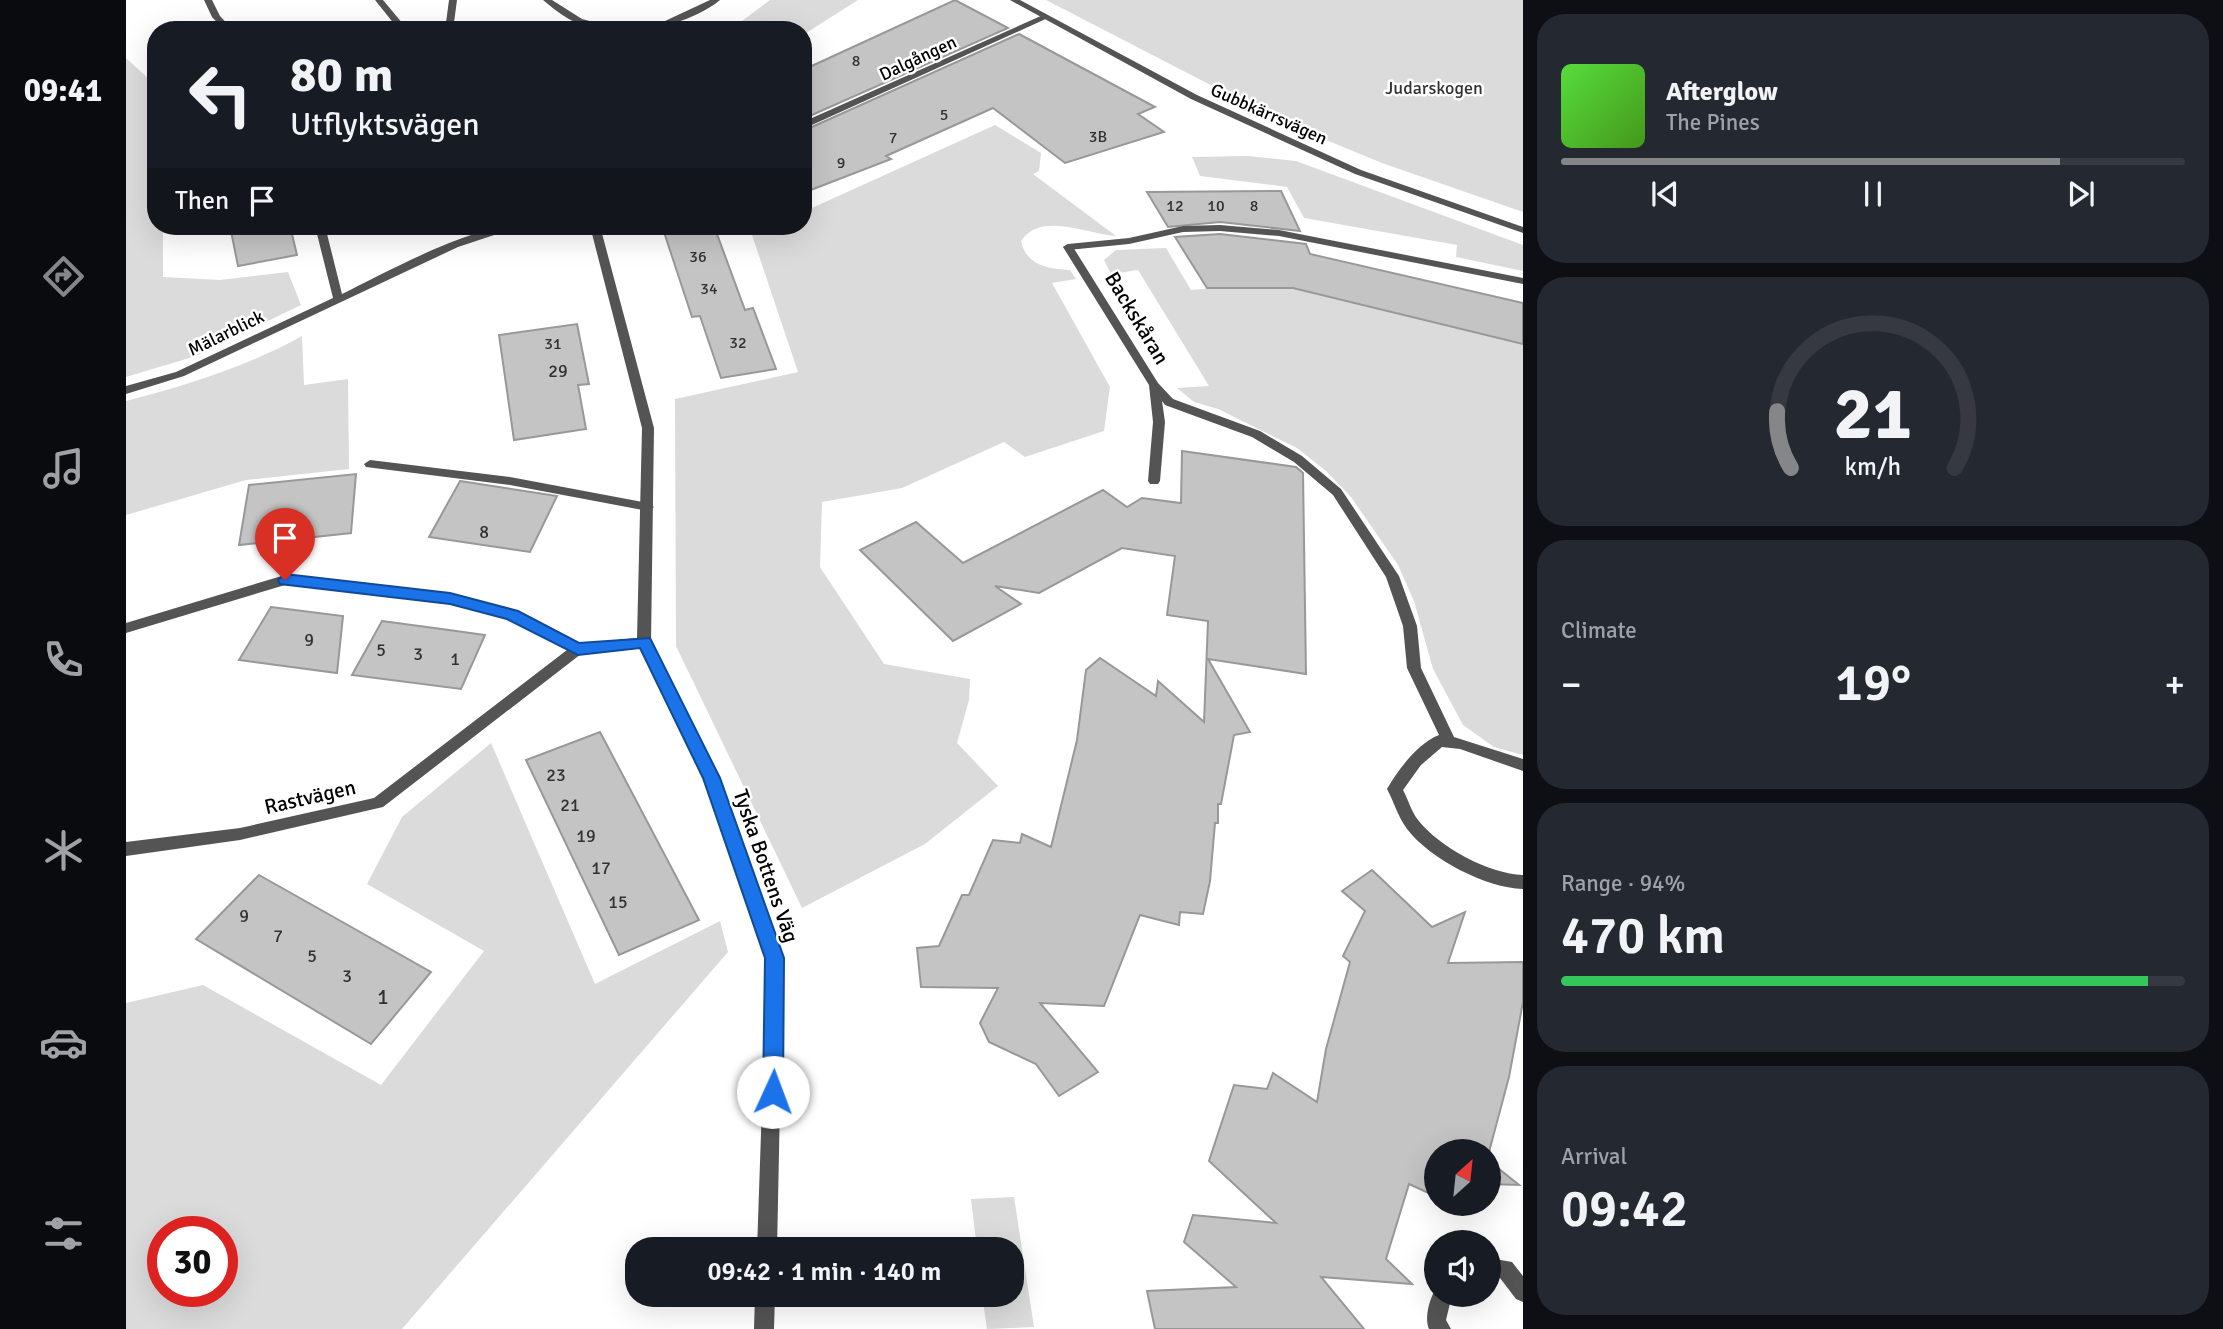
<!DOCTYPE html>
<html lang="en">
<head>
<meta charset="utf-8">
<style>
  :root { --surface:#171b24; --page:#242831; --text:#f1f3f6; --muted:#9ea1a6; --line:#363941; --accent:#858687 }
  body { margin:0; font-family:Signika,sans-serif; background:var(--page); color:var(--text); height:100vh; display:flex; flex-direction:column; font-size:26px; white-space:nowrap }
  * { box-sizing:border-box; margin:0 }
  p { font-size:23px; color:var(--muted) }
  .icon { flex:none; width:38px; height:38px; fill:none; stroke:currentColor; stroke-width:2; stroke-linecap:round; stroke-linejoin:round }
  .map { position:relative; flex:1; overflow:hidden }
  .panel { display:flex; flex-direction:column; gap:14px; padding:14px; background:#0d0f14; width:700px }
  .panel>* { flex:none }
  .top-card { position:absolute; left:21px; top:21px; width:665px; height:214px; border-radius:28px; box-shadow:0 7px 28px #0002; background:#171b24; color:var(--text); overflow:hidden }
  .needle { width:46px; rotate:27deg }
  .controls { position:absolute; left:1298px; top:1139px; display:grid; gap:14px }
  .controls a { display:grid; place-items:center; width:77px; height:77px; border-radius:50%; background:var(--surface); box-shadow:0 7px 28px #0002; font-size:35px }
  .speed { position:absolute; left:21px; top:1216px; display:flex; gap:14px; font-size:35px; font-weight:700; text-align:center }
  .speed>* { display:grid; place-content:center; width:91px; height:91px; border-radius:50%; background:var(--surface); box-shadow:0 7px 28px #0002; line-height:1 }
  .speed .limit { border:10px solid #d22; background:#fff; color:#111 }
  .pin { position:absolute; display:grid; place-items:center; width:60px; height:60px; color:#fff; margin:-72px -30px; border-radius:50% 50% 50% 0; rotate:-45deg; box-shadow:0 0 7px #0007 }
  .pin .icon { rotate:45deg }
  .me { position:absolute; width:77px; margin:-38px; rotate:2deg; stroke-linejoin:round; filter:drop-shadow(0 0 5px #0008) }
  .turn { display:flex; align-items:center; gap:24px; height:147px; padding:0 28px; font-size:32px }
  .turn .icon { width:91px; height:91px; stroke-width:2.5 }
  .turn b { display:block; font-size:49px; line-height:60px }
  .then { display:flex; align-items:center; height:66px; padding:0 28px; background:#0003; gap:14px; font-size:26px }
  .big { font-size:52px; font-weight:600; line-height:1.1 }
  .panel .card { flex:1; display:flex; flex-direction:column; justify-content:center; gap:10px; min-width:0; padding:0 24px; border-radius:28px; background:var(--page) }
  .panel .dial { align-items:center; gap:0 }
  .dial svg { height:182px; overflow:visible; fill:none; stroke:var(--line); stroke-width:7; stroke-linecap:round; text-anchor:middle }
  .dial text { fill:var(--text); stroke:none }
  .song { display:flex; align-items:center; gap:21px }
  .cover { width:84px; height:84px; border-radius:10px; background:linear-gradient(135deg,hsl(110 70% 55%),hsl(100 70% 35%)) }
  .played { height:7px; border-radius:4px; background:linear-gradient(90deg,var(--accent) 80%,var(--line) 80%) }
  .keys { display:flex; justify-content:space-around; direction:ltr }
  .heat { display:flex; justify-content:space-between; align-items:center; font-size:38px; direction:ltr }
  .charge { height:10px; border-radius:5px; background:linear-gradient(90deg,#34c759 94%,var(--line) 0) }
  .trip { position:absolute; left:499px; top:1237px; width:399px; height:70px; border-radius:28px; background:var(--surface); box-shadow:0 7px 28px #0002; font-weight:600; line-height:70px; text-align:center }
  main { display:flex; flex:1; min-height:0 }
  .tabs { display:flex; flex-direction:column; width:126px; justify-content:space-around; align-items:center; background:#090b0e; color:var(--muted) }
  .tabs .icon { width:49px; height:49px }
  .tabs .selected { color:var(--accent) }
  .tabs b { font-size:32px; color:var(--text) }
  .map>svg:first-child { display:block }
  .green { fill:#dbdbdb; fill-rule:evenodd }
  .building { fill:#c4c4c4; stroke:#989898; stroke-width:2 }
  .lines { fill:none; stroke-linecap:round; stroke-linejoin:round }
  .service { fill:#545454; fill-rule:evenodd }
  .minor { fill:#545454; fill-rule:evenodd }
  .tertiary { fill:#545454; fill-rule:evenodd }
  .route { fill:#1a73e8; stroke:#114b97; stroke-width:2 }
  .labels { text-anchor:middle; stroke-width:5; stroke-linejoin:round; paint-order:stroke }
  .far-number-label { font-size:16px; fill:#313131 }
  .far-street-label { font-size:18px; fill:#000; stroke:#fff }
  .far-park-label { font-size:18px; fill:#323232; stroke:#fff }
  .number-label { font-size:18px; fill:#313131 }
  .street-label { font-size:21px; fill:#000; stroke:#fff }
  .near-number-label { font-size:21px; fill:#313131 }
</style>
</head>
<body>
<main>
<nav class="tabs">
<b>09:41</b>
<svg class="icon selected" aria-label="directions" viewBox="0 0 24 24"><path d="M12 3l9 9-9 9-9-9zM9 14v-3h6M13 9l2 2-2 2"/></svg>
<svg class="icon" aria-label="music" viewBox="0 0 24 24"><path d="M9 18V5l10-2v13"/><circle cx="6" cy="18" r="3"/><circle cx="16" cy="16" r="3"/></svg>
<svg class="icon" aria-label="phone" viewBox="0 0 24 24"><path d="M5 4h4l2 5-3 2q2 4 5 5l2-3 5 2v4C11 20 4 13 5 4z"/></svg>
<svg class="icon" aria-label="climate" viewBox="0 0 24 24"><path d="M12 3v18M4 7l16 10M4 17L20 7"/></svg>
<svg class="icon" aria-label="car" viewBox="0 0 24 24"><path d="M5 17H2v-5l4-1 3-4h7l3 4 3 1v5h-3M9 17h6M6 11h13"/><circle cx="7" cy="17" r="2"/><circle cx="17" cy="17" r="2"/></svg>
<svg class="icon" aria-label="filters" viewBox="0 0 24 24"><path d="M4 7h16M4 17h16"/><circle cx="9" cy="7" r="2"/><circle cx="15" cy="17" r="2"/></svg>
</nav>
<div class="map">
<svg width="1397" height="1329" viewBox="0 0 1397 1329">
  <rect width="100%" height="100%" fill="#fff"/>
  <g class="green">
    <polygon points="644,0 732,0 677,35 677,30 604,30"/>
    <polygon points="920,0 1397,0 1397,212 1256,163 1154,121"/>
    <polygon points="0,58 24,80 30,93 30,226 37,226 37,277 94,280 162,272 175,305 70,356 0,377"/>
    <path d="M 869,125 L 915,153 L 913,171 L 907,174 L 990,236 C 961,234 915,211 895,241 C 900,265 922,269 944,270 L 950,279 L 926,283 L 984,387 L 978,431 L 899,457 L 878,442 L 776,488 L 696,502 L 694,567 L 758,664 L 844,679 L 843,700 L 831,743 L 872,786 L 799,844 L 676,908 L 550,646 L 549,399 L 672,372 L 626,235 L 646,226 L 677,226 L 677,212 Z"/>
    <polygon points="1122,156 1170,161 1397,245 1397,271 1330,257 1331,245 1178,218 1161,187 1074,176 1066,157"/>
    <polygon points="1040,248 1065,290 1112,286 1167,288 1397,344 1397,755 1368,747 1337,725 1307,669 1288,601 1272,565 1225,497 1200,471 1171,448 1092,409 1068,402 1051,388 1083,386 1012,270 985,274 978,260 990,250"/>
    <path d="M 176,336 L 178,385 L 222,379 L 223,469 L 120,480 L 0,515 L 0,401 C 62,385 120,367 176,336 Z"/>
    <path d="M 365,743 L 469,984 L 594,921 L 602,952 L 276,1329 L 0,1329 L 0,1003 L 77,985 L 255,1085 L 358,951 L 241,884 L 276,817 ZM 37,1232 L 96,1232 L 96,1292 L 37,1292 Z"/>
    <polygon points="888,1197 908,1327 861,1329 856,1295 886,1295 886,1250 851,1249 845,1199"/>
  </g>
  <g class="building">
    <polygon points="829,0 882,28 677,119 677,70"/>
    <polygon points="893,34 1029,107 1012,114 1038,132 939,163 867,108 760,156 765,159 677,193 677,131"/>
    <polygon points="1155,191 1174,231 1094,222 1042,227 1021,192"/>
    <polygon points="104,226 164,226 171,255 112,266"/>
    <polygon points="536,226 588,226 619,310 627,308 650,369 595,378 574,316 566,317"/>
    <polygon points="1094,234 1180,244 1184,254 1397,303 1397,344 1167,288 1081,288 1049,237"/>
    <polygon points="451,324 463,384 452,385 460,429 388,440 373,335"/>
    <polygon points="1056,451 1170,467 1177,473 1180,674 1082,659 1124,732 1108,735 1095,804 1092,804 1092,823 1089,823 1084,881 1077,914 1054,912 1053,925 1014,915 978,1006 914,1003 972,1072 933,1096 910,1064 863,1042 854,1023 872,988 795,987 791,948 813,946 836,895 843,895 867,840 894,843 896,834 925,847 951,740 960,670 974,658 1030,696 1032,681 1078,722 1082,621 1041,615 1049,556 996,548 913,593 869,586 895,604 827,641 734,550 790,522 837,563 977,490 1001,507 1016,498 1055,503"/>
    <polygon points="230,474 225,533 113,545 123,485"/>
    <polygon points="334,481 431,496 404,552 303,537"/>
    <polygon points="145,607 217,616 211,673 113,660"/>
    <polygon points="256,621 323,630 359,635 335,689 226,675"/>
    <polygon points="474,732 573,920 493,955 400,760"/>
    <polygon points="1246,870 1306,927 1339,912 1322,963 1397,962 1397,1002 1383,1077 1363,1152 1311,1152 1311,1197 1283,1184 1260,1259 1286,1284 1195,1277 1238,1329 1029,1329 1021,1291 1110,1287 1058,1242 1067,1215 1150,1223 1083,1161 1108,1085 1141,1089 1147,1073 1191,1102 1200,1049 1224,962 1217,956 1239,911 1216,891"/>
    <polygon points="133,875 305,972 245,1044 70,939"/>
    <polygon points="1363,1161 1393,1185 1363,1184"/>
  </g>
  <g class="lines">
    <g class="service">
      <path d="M 417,0 L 426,0 L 456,19 L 487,27 L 505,27 L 539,21 L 584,0 L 594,0 C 564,25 507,36 469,29 C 450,26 431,12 417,0 Z"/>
      <path d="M 942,244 L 947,247 L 1032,383 L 1047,399 L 1134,431 L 1176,456 L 1215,489 L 1273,576 L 1291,626 L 1295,668 L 1328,737 L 1397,759 L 1397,771 L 1334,749 L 1316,747 L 1295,765 L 1277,790 C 1282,799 1285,811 1292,820 C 1313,847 1363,874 1397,875 L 1397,889 C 1360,888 1304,859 1281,829 C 1272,817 1268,802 1261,789 C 1272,770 1292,743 1313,735 L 1281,668 L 1277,626 L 1260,577 L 1207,495 L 1168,462 L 1126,437 L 1039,405 L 1036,401 L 1039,422 L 1034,481 L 1032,484 L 1024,484 L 1022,481 L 1027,422 L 1023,385 L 937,247 Z"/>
      <polygon points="244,460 384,477 522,503 528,507 522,511 384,485 240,467 238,464"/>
    </g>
    <g class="minor">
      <polygon points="78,0 86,0 94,16 107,30 98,30 86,17"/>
      <polygon points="249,0 257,0 282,30 273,30"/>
      <polygon points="323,0 331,0 327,30 319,30"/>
      <polygon points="917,15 924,17 677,129 677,122"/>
      <polygon points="1094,225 1153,230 1397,278 1397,284 1153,236 1094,231 1057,232 1003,244 942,250 937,247 942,244 1003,238 1057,226"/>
      <path d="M 189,226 L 199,226 L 216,294 C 261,272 347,224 395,226 L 332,247 L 58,376 L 0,394 L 0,386 L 50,372 L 207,298 Z"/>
      <polygon points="464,226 474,226 528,428 525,642 593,778 657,958 651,1250 631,1250 641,958 577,778 514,648 455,654 257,807 114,840 0,856 0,842 114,828 248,798 441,650 382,619 324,603 159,585 0,633 0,623 159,575 324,593 391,611 454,644 511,638 516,428"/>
      <polygon points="1363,1258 1386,1262 1397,1276 1397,1302 1390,1299 1374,1278 1363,1278"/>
      <path d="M 1311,1287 L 1311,1295 L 1326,1295 L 1320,1320 L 1325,1329 L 1303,1329 C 1298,1317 1304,1297 1311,1287 Z"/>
      <polygon points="629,1295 649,1295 648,1329 628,1329"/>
    </g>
    <polygon class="tertiary" points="884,0 894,0 1071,95 1235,170 1397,227 1397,233 1229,174 1065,99"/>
  </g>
  <polygon class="route" points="159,574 324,593 392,611 453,643 524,638 594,778 658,958 657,1092 654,1099 647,1102 640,1099 637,1092 639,958 577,778 514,648 452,655 381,619 324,604 154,584 152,580"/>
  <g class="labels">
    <g class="far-number-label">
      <text x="730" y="66">8</text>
      <text x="818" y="120">5</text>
      <text x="972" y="142">3B</text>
      <text x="767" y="143">7</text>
      <text x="715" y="168">9</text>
      <text x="1049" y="211">12</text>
      <text x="1090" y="211">10</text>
      <text x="1128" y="211">8</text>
      <text x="572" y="262">36</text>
      <text x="583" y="294">34</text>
      <text x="612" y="348">32</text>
      <text x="427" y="349">31</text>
    </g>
    <g class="far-street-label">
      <text transform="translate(792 58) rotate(-25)" y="6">Dalgången</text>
      <text transform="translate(1143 114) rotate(24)" y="6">Gubbkärrsvägen</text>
      <text transform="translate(100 333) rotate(-26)" y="6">Mälarblick</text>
    </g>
    <g class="far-park-label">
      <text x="1308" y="94">Judarskogen</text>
    </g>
    <g class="number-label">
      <text x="432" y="377">29</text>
      <text x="358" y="538">8</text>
      <text x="183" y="646">9</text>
      <text x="255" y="656">5</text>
      <text x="292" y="660">3</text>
      <text x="329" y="665">1</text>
      <text x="430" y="781">23</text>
      <text x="444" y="811">21</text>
      <text x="460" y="842">19</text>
      <text x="475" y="874">17</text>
      <text x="492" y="908">15</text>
      <text x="118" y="922">9</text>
      <text x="152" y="942">7</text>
      <text x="186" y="962">5</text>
      <text x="221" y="982">3</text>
    </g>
    <g class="street-label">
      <text transform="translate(1011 318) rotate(59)" y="7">Backskåran</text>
      <text transform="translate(184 797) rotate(-13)" y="7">Rastvägen</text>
      <text transform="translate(640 866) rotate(71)" y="7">Tyska Bottens Väg</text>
    </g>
    <g class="near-number-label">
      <text x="257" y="1004">1</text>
    </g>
  </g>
</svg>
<div class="controls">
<a><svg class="needle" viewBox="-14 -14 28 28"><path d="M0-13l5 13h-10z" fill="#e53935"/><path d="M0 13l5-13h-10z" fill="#9ea1a6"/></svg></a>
<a><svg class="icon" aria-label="sound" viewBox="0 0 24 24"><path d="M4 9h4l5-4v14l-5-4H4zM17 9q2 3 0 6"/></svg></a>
</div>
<div class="speed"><div class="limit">30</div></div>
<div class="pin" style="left:159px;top:580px;background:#d93025"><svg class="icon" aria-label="arrive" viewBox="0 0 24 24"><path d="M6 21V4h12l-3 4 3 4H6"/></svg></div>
<svg class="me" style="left:647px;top:1092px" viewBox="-20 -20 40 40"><circle r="19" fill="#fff"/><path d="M0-13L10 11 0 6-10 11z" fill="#1a73e8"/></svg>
<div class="trip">09:42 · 1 min · 140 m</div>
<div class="top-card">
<div class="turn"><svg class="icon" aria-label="left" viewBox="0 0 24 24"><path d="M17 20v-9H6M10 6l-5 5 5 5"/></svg><div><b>80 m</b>Utflyktsvägen</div></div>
<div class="then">Then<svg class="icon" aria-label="arrive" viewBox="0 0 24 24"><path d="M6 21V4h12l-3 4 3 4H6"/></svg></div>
</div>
</div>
<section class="panel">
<div class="card">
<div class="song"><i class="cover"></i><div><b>Afterglow</b><p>The Pines</p></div></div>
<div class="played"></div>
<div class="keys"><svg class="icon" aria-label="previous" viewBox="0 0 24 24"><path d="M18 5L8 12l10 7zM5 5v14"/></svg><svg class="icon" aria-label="pause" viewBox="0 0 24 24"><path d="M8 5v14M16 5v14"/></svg><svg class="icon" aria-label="next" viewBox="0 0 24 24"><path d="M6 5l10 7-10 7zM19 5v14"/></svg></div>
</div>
<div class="card dial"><svg viewBox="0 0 100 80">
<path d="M14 69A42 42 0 1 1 86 69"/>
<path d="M14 69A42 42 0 0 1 8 44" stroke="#858687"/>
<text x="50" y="56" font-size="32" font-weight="700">21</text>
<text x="50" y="72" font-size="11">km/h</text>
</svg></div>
<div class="card"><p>Climate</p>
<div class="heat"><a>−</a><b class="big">19°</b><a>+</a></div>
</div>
<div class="card"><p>Range · 94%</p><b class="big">470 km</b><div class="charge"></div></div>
<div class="card"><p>Arrival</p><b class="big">09:42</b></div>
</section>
</main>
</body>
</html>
